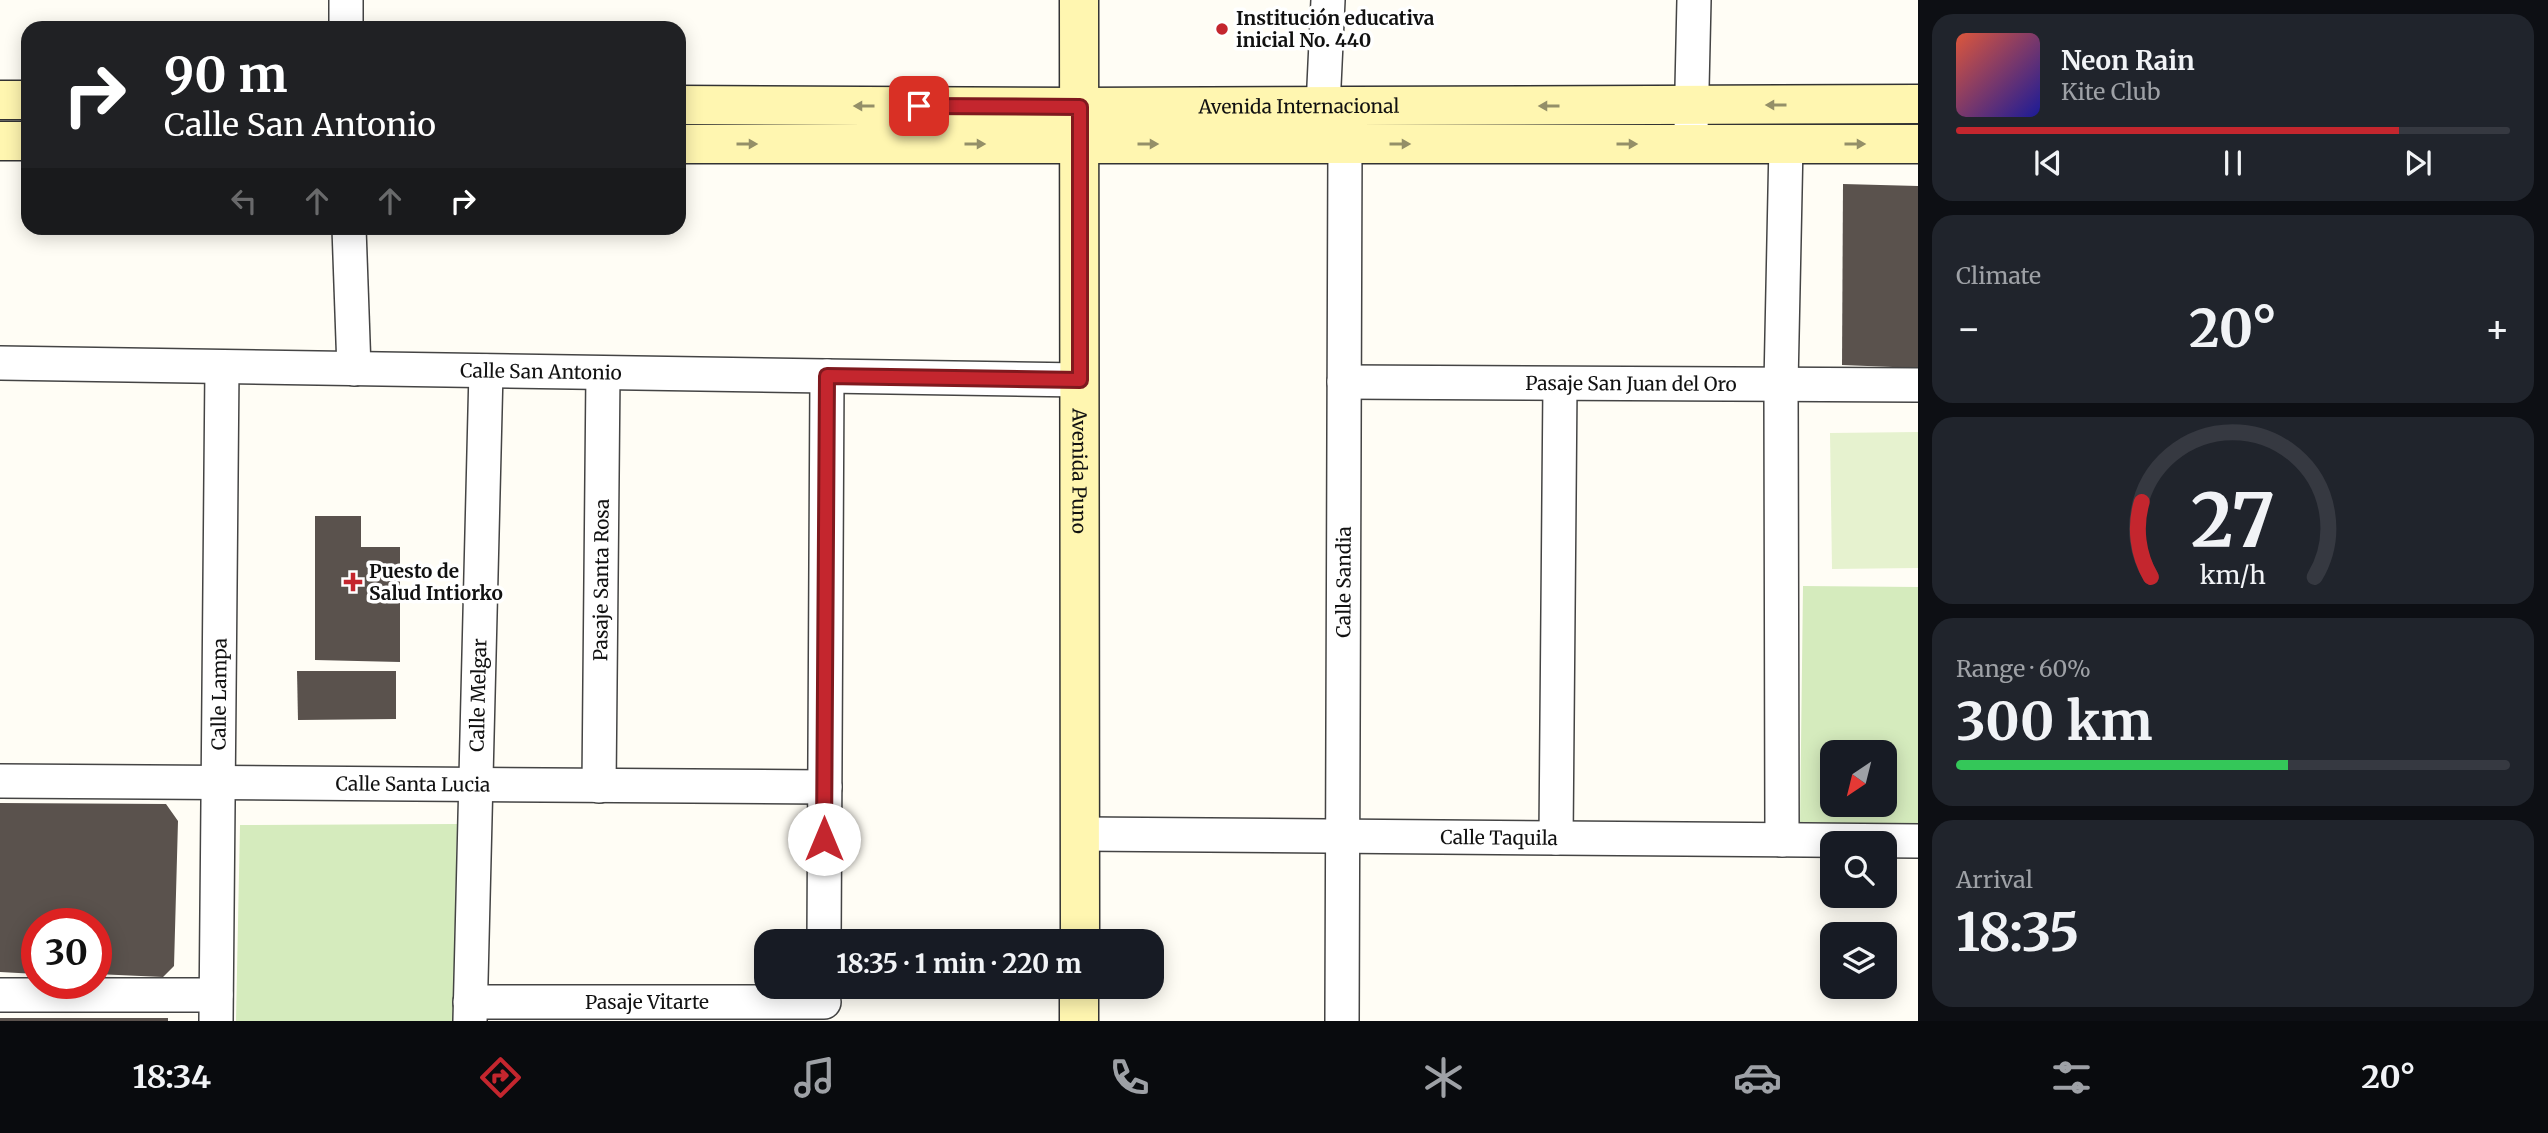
<!DOCTYPE html>
<html lang="en">
<head>
<meta charset="utf-8">
<style>
  :root { --surface:#171b24; --page:#20242c; --text:#f1f3f6; --muted:#9ea1a6; --line:#363941; --accent:#c4262e }
  body { margin:0; font-family:Merriweather,serif; background:var(--page); color:var(--text); height:100vh; display:flex; flex-direction:column; font-size:26px; white-space:nowrap }
  * { box-sizing:border-box; margin:0 }
  p { font-size:23px; color:var(--muted) }
  .icon { flex:none; width:38px; height:38px; fill:none; stroke:currentColor; stroke-width:2; stroke-linecap:round; stroke-linejoin:round }
  .map { position:relative; flex:1; overflow:hidden }
  .sheet { display:flex; flex-direction:column; gap:14px; padding:14px; background:#0d0f14; width:630px }
  .sheet>* { flex:none }
  .hud { position:absolute; left:21px; top:21px; width:665px; height:214px; border-radius:21px; box-shadow:0 4px 18px #0003; background:#202124; color:#fff; overflow:hidden }
  .needle { width:46px; rotate:215deg }
  .tools { position:absolute; left:1820px; top:740px; display:grid; gap:14px }
  .tools a { display:grid; place-items:center; width:77px; height:77px; border-radius:14px; background:var(--surface); box-shadow:0 4px 18px #0003; font-size:35px }
  .speed { position:absolute; left:21px; top:908px; display:flex; gap:14px; font-size:35px; font-weight:700; text-align:center }
  .speed>* { display:grid; place-content:center; width:91px; height:91px; border-radius:50%; background:var(--surface); box-shadow:0 4px 18px #0003; line-height:1 }
  .speed .limit { border:10px solid #d22; background:#fff; color:#111 }
  .pin { position:absolute; display:grid; place-items:center; width:60px; height:60px; color:#fff; margin:-30px; border-radius:14px; box-shadow:0 4px 10px #0006 }
  .me { position:absolute; width:77px; margin:-38px; rotate:0deg; stroke-linejoin:round; filter:drop-shadow(0 0 5px #0008) }
  .turn { display:flex; align-items:center; gap:24px; height:147px; padding:0 28px; font-size:32px }
  .turn .icon { width:91px; height:91px; stroke-width:2.5 }
  .turn b { display:block; font-size:49px; line-height:60px }
  .lanes { display:flex; align-items:center; height:66px; padding:0 28px; background:#0003; justify-content:center; gap:35px; direction:ltr }
  .lanes .off { opacity:.35 }
  .big { font-size:52px; font-weight:700; line-height:1.1 }
  .sheet .card { flex:1; display:flex; flex-direction:column; justify-content:center; gap:10px; min-width:0; padding:0 24px; border-radius:21px; background:var(--page) }
  .sheet .dial { align-items:center; gap:0 }
  .dial svg { height:182px; overflow:visible; fill:none; stroke:var(--line); stroke-width:7; stroke-linecap:round; text-anchor:middle }
  .dial text { fill:var(--text); stroke:none }
  .song { display:flex; align-items:center; gap:21px }
  .cover { width:84px; height:84px; border-radius:10px; background:linear-gradient(135deg,hsl(10 70% 55%),hsl(240 70% 35%)) }
  .played { height:7px; border-radius:4px; background:linear-gradient(90deg,var(--accent) 80%,var(--line) 80%) }
  .keys { display:flex; justify-content:space-around; direction:ltr }
  .heat { display:flex; justify-content:space-between; align-items:center; font-size:38px; direction:ltr }
  .charge { height:10px; border-radius:5px; background:linear-gradient(90deg,#34c759 60%,var(--line) 0) }
  .trip { position:absolute; left:754px; top:929px; width:410px; height:70px; border-radius:21px; background:var(--surface); box-shadow:0 4px 18px #0003; font-weight:700; line-height:70px; text-align:center }
  .menu { display:flex; height:112px; justify-content:space-around; align-items:center; background:#090b0e; color:var(--muted) }
  .menu .icon { width:49px; height:49px }
  .menu .selected { color:var(--accent) }
  .menu b { font-size:32px; color:var(--text) }
  main { display:flex; flex:1; min-height:0 }
  .map>svg:first-child { display:block }
  .green { fill:#d5ebbd; fill-rule:evenodd }
  .pitch { fill:#e6f2cf }
  .building { fill:#5a524d }
  .lines { fill:none; stroke-linecap:round; stroke-linejoin:round }
  .street-casing { stroke:#444; stroke-width:36 }
  .secondary-casing { stroke:#333; stroke-width:41 }
  .street { stroke:#fff; stroke-width:33 }
  .secondary { stroke:#fff6b0; stroke-width:38 }
  .oneway { fill:#948f68 }
  .route-casing { stroke:#7f191e; stroke-width:18 }
  .route { stroke:#c4262e; stroke-width:12 }
  .poi-dot { fill:#c4262e; stroke:#fff; stroke-width:2.5 }
  .labels { text-anchor:middle; stroke-width:7; stroke-linejoin:round; paint-order:stroke }
  .poi-label { font-size:19px; font-weight:bold; fill:#111; stroke:#fff; text-anchor:start }
  .street-label { font-size:19px; fill:#111; stroke:#fff }
</style>
</head>
<body>
<main>
<div class="map">
<svg width="1918" height="1021" viewBox="0 0 1918 1021">
  <rect width="100%" height="100%" fill="#fffdf5"/>
  <g class="green">
    <path d="M 1803,586 L 1918,587 L 1918,827 L 1800,826 ZM 1832,752 L 1885,752 L 1885,805 L 1832,805 Z"/>
    <polygon points="457,824 453,1021 236,1021 240,825"/>
  </g>
  <polygon class="pitch" points="1918,432 1918,568 1832,569 1830,433"/>
  <g class="building">
    <polygon points="1843,184 1918,186 1918,368 1842,365"/>
    <polygon points="315,516 361,516 361,547 400,547 400,662 315,660"/>
    <polygon points="297,671 396,671 396,719 298,720"/>
    <polygon points="0,803 166,804 178,821 174,966 163,977 96,974 96,924 37,924 37,974 0,972"/>
    <rect x="0" y="1018" width="168" height="3"/>
  </g>
  <g class="lines">
    <g class="street-casing">
      <g id="street">
        <polyline points="346,28 346,0"/>
        <polyline points="1323,107 1328,0"/>
        <polyline points="1691,132 1694,0"/>
        <polyline points="349,228 354,369"/>
        <path id="s1" d="M 0,363 L 1080,380"/>
        <path id="s2" d="M 1344,382 L 1918,385"/>
        <path id="s3" d="M 0,781 L 825,787"/>
        <path id="s4" d="M 599,786 L 603,373"/>
        <path id="s5" d="M 1081,834 L 1918,841"/>
        <polyline points="1556,838 1560,384"/>
        <polyline points="1782,840 1781,384 1786,144"/>
        <polyline points="824,942 827,376"/>
        <polyline points="0,995 216,995"/>
        <path id="s6" d="M 470,1002 L 824,1002"/>
        <path id="s7" d="M 216,1021 L 222,367"/>
        <path id="s8" d="M 470,1021 L 486,371"/>
        <path id="s9" d="M 1342,1021 L 1345,144"/>
      </g>
    </g>
    <g class="secondary-casing">
      <g id="secondary">
        <path id="s10" d="M 1079,0 L 1080,942"/>
        <polyline points="0,100 28,100"/>
        <path id="s11" d="M 679,105 L 1080,107 L 1918,104"/>
        <polyline points="0,141 28,141"/>
        <polyline points="679,144 1918,144"/>
        <polyline points="1079,1021 1079,987"/>
      </g>
    </g>
    <use href="#street" class="street"/>
    <use href="#secondary" class="secondary"/>
  </g>
  <defs><path id="oneway-solid" d="M-6-.8H1V-3.2L6.5 0L1 3.2V.8H-6Z" transform="scale(1.75)"/></defs>
  <g class="oneway">
    <use href="#oneway-solid" transform="translate(1776 105) rotate(180)"/>
    <use href="#oneway-solid" transform="translate(864 106) rotate(-180)"/>
    <use href="#oneway-solid" transform="translate(1549 106) rotate(180)"/>
    <use href="#oneway-solid" transform="translate(747 144)"/>
    <use href="#oneway-solid" transform="translate(975 144)"/>
    <use href="#oneway-solid" transform="translate(1148 144)"/>
    <use href="#oneway-solid" transform="translate(1400 144)"/>
    <use href="#oneway-solid" transform="translate(1627 144)"/>
    <use href="#oneway-solid" transform="translate(1855 144)"/>
  </g>
  <g class="lines">
    <g class="route-casing">
      <polyline id="route" points="824,839 827,376 1080,380 1080,107 919,106"/>
    </g>
    <use href="#route" class="route"/>
  </g>
  <g class="poi-dot">
    <circle cx="1222" cy="29" r="7"/>
    <path d="M349.5 571.5h7v7h7v7h-7v7h-7v-7h-7v-7h7z"/>
  </g>
  <g class="labels">
    <g class="poi-label">
      <text x="1236" y="25">Institución educativa<tspan x="1236" dy="22">inicial No. 440</tspan></text>
      <text x="369" y="578">Puesto de<tspan x="369" dy="22">Salud Intiorko</tspan></text>
    </g>
    <g class="street-label">
      <text dy="7" stroke="none"><textPath href="#s11" startOffset="620">Avenida Internacional</textPath></text>
      <text dy="7" stroke="none"><textPath href="#s1" startOffset="541">Calle San Antonio</textPath></text>
      <text dy="7" stroke="none"><textPath href="#s2" startOffset="287">Pasaje San Juan del Oro</textPath></text>
      <text dy="7" stroke="none"><textPath href="#s10" startOffset="471">Avenida Puno</textPath></text>
      <text dy="7" stroke="none"><textPath href="#s4" startOffset="206">Pasaje Santa Rosa</textPath></text>
      <text dy="7" stroke="none"><textPath href="#s9" startOffset="439">Calle Sandia</textPath></text>
      <text dy="7" stroke="none"><textPath href="#s7" startOffset="327">Calle Lampa</textPath></text>
      <text dy="7" stroke="none"><textPath href="#s8" startOffset="326">Calle Melgar</textPath></text>
      <text dy="7" stroke="none"><textPath href="#s3" startOffset="413">Calle Santa Lucia</textPath></text>
      <text dy="7" stroke="none"><textPath href="#s5" startOffset="418">Calle Taquila</textPath></text>
      <text dy="7" stroke="none"><textPath href="#s6" startOffset="177">Pasaje Vitarte</textPath></text>
    </g>
  </g>
</svg>
<div class="tools">
<a><svg class="needle" viewBox="-14 -14 28 28"><path d="M0-13l5 13h-10z" fill="#e53935"/><path d="M0 13l5-13h-10z" fill="#9ea1a6"/></svg></a>
<a><svg class="icon" aria-label="search" viewBox="0 0 24 24"><circle cx="10" cy="10" r="6"/><path d="M15 15l6 6"/></svg></a>
<a><svg class="icon" aria-label="layers" viewBox="0 0 24 24"><path d="M12 4l9 5-9 5-9-5zM3 14l9 5 9-5"/></svg></a>
</div>
<div class="speed"><div class="limit">30</div></div>
<div class="pin" style="left:919px;top:106px;background:#d93025"><svg class="icon" aria-label="arrive" viewBox="0 0 24 24"><path d="M6 21V4h12l-3 4 3 4H6"/></svg></div>
<svg class="me" style="left:824px;top:839px" viewBox="-20 -20 40 40"><circle r="19" fill="#fff"/><path d="M0-13L10 11 0 6-10 11z" fill="#c4262e"/></svg>
<div class="trip">18:35 · 1 min · 220 m</div>
<div class="hud">
<div class="turn"><svg class="icon" aria-label="right" viewBox="0 0 24 24"><path d="M7 20v-9h11M14 6l5 5-5 5"/></svg><div><b>90 m</b>Calle San Antonio</div></div>
<div class="lanes"><svg class="icon off" aria-label="left" viewBox="0 0 24 24"><path d="M17 20v-9H6M10 6l-5 5 5 5"/></svg><svg class="icon off" aria-label="ahead" viewBox="0 0 24 24"><path d="M12 20V5M6 11l6-6 6 6"/></svg><svg class="icon off" aria-label="ahead" viewBox="0 0 24 24"><path d="M12 20V5M6 11l6-6 6 6"/></svg><svg class="icon" aria-label="right" viewBox="0 0 24 24"><path d="M7 20v-9h11M14 6l5 5-5 5"/></svg></div>
</div>
</div>
<section class="sheet">
<div class="card">
<div class="song"><i class="cover"></i><div><b>Neon Rain</b><p>Kite Club</p></div></div>
<div class="played"></div>
<div class="keys"><svg class="icon" aria-label="previous" viewBox="0 0 24 24"><path d="M18 5L8 12l10 7zM5 5v14"/></svg><svg class="icon" aria-label="pause" viewBox="0 0 24 24"><path d="M8 5v14M16 5v14"/></svg><svg class="icon" aria-label="next" viewBox="0 0 24 24"><path d="M6 5l10 7-10 7zM19 5v14"/></svg></div>
</div>
<div class="card"><p>Climate</p>
<div class="heat"><a>−</a><b class="big">20°</b><a>+</a></div>
</div>
<div class="card dial"><svg viewBox="0 0 100 80">
<path d="M14 69A42 42 0 1 1 86 69"/>
<path d="M14 69A42 42 0 0 1 10 36" stroke="#c4262e"/>
<text x="50" y="56" font-size="32" font-weight="700">27</text>
<text x="50" y="72" font-size="11">km/h</text>
</svg></div>
<div class="card"><p>Range · 60%</p><b class="big">300 km</b><div class="charge"></div></div>
<div class="card"><p>Arrival</p><b class="big">18:35</b></div>
</section>
</main>
<nav class="menu">
<b>18:34</b>
<svg class="icon selected" aria-label="directions" viewBox="0 0 24 24"><path d="M12 3l9 9-9 9-9-9zM9 14v-3h6M13 9l2 2-2 2"/></svg>
<svg class="icon" aria-label="music" viewBox="0 0 24 24"><path d="M9 18V5l10-2v13"/><circle cx="6" cy="18" r="3"/><circle cx="16" cy="16" r="3"/></svg>
<svg class="icon" aria-label="phone" viewBox="0 0 24 24"><path d="M5 4h4l2 5-3 2q2 4 5 5l2-3 5 2v4C11 20 4 13 5 4z"/></svg>
<svg class="icon" aria-label="climate" viewBox="0 0 24 24"><path d="M12 3v18M4 7l16 10M4 17L20 7"/></svg>
<svg class="icon" aria-label="car" viewBox="0 0 24 24"><path d="M5 17H2v-5l4-1 3-4h7l3 4 3 1v5h-3M9 17h6M6 11h13"/><circle cx="7" cy="17" r="2"/><circle cx="17" cy="17" r="2"/></svg>
<svg class="icon" aria-label="filters" viewBox="0 0 24 24"><path d="M4 7h16M4 17h16"/><circle cx="9" cy="7" r="2"/><circle cx="15" cy="17" r="2"/></svg>
<b>20°</b>
</nav>
</body>
</html>
